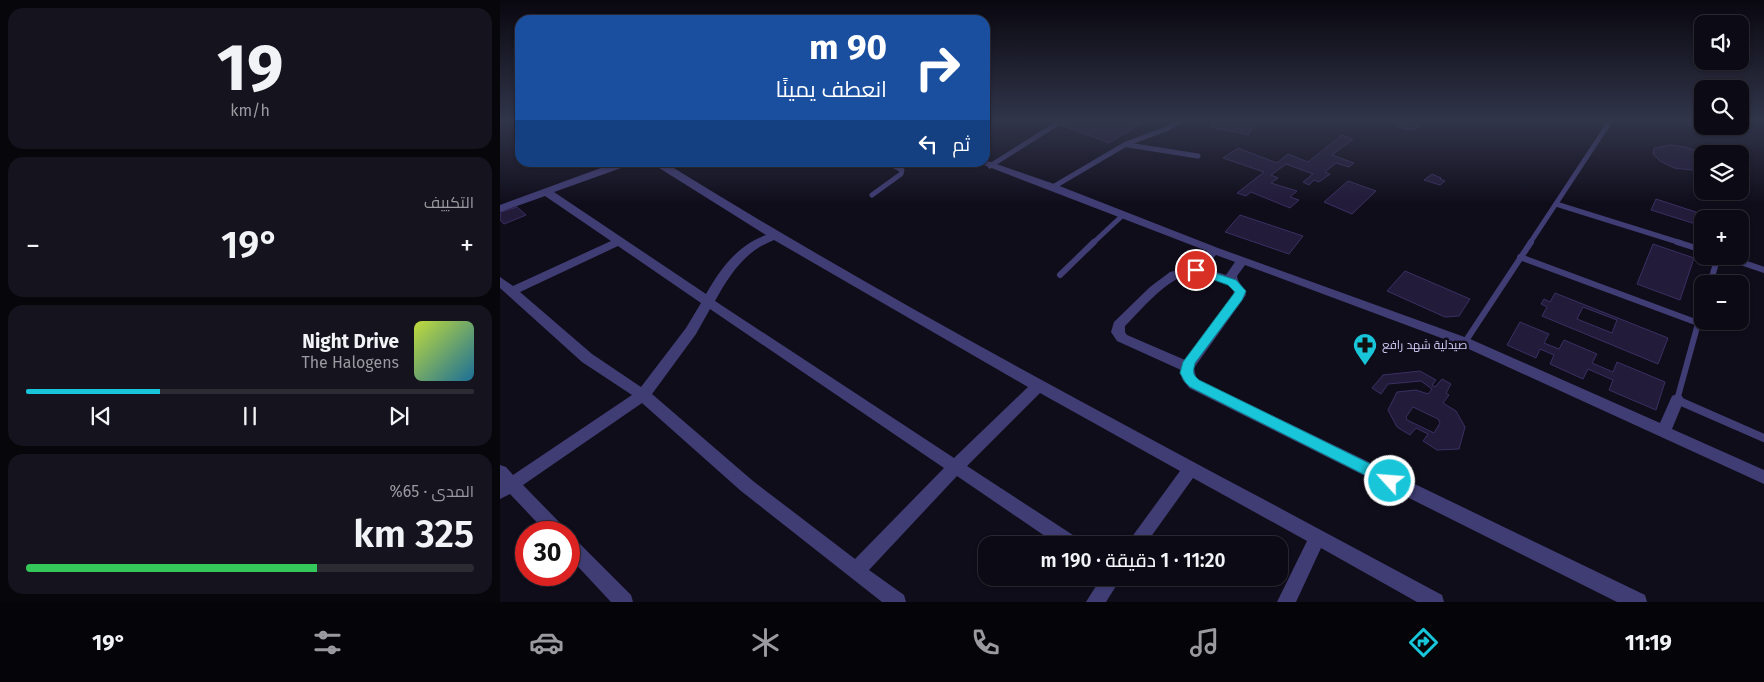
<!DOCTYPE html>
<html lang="ar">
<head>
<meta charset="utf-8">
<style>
  :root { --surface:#0c0a14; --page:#15131d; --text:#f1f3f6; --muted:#9a9aa0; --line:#2c2b34; --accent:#18c5d9 }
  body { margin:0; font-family:"Fira Sans",Cairo,sans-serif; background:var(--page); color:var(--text); direction:rtl; height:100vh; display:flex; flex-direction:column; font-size:19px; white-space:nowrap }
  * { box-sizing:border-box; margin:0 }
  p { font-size:16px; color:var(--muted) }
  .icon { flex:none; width:28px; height:28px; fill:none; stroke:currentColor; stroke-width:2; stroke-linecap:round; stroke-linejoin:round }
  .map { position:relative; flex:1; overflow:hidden; direction:ltr }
  .sheet { display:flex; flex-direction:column; gap:8px; padding:8px; background:#07060b; width:500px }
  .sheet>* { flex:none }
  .hud { position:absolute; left:15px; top:15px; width:475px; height:152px; border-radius:15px; box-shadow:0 1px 4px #0004,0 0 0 1px var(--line); direction:rtl; background:#1a4fa0; color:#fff; overflow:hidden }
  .controls { position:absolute; left:1194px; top:15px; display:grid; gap:10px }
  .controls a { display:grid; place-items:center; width:55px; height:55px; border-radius:10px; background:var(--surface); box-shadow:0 1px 4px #0004,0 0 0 1px var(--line); font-size:25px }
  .speed { position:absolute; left:15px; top:521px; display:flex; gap:10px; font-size:25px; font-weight:700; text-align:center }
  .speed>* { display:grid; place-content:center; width:65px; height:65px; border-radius:50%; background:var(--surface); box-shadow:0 1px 4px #0004,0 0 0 1px var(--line); line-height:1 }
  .speed .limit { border:8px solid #d22; background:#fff; color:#111 }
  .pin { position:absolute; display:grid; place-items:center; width:42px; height:42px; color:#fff; margin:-21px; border:2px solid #fff; border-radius:50%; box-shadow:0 1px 5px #0007 }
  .me { position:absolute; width:55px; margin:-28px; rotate:296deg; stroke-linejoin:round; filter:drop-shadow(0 0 4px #0008) }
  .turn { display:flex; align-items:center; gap:18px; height:105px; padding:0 20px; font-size:22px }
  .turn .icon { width:65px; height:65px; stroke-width:2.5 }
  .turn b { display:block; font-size:35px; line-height:42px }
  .then { display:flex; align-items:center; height:48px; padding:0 20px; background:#0003; gap:10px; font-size:19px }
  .big { font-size:38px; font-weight:600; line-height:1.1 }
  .sheet .widget { flex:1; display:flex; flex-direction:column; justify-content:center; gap:8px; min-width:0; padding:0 18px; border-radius:15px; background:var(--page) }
  .sheet .dial { align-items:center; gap:0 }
  .dial b { font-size:65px; line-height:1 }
  .song { display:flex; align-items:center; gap:15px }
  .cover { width:60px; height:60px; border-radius:8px; background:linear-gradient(135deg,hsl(70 70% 55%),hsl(200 70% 35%)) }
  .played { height:5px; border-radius:2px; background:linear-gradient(90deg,var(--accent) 30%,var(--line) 30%) }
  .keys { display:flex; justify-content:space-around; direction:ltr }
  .heat { display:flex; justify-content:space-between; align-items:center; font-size:28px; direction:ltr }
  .charge { height:8px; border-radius:4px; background:linear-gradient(90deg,#34c759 65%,var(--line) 0) }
  .trip { position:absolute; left:478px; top:536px; width:310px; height:50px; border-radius:15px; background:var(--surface); box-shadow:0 1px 4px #0004,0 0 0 1px var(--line); font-weight:600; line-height:50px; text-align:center; direction:rtl }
  .tab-bar { display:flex; height:80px; justify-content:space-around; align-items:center; background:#050408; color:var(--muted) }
  .tab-bar .icon { width:35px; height:35px }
  .tab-bar .current { color:var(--accent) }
  .tab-bar b { font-size:22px; color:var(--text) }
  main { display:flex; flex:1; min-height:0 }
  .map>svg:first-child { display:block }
  .building { fill:#221b3a; stroke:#3a3063; fill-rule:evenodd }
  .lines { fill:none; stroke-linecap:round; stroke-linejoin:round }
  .lane-far2 { stroke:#403d75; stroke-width:5 }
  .lane-far1 { stroke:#403d75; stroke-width:6 }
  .lane { stroke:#403d75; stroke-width:8 }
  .street { fill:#403d75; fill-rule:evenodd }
  .route { fill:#18c5d9; stroke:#10808d }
  .labels { text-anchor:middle; stroke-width:5; stroke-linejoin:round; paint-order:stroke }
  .poi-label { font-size:12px; fill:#d2cdf9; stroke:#100d1b; text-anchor:start }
</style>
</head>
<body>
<main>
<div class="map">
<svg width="1264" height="602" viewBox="0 0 1264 602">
  <rect width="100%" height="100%" fill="#100d1b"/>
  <g class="building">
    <polygon points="551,120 647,120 609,143 550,121"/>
    <polygon points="715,120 758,120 748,135 710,127"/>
    <polygon points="894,120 917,120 922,125 914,129 905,129 897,126"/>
    <polygon points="1177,120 1202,120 1202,126 1230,127 1223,131 1210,131 1194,128"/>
    <polygon points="842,135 853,139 832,155 854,163 849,167 836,163 825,172 830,174 819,182 814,180 809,185 803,182 813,174 786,164 771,175 778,178 771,183 797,191 790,197 799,200 790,208 751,192 746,196 737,193 764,172 723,158 738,148 777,163 788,154 808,162"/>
    <polygon points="1170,145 1186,147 1203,154 1202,171 1174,168 1160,161 1153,154 1154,148"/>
    <polygon points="932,174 941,178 940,179 945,181 940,185 924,180"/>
    <polygon points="848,181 876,191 852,214 824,202"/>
    <polygon points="1156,199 1208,216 1207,219 1202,219 1202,226 1151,210"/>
    <polygon points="17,207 26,215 4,224 0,220 1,212"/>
    <polygon points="740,215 803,236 789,254 725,232"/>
    <polygon points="1153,244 1194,258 1180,300 1137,284"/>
    <polygon points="905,271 970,299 959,316 945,317 887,291"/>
    <path d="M 1055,293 L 1168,338 L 1158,364 L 1042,316 L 1047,307 L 1041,304 L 1044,299 L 1050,302 ZM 1083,307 L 1117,320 L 1112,333 L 1077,319 Z"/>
    <polygon points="1020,322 1049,334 1044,343 1059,349 1064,340 1097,354 1092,363 1113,372 1117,362 1165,382 1156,410 1109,390 1113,380 1088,369 1083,379 1050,364 1054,355 1040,349 1036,358 1007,345"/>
    <path d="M 920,371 L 936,380 L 932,385 L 935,387 L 942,379 L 951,384 L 946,393 L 949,395 L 943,403 L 956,411 L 965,427 L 959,449 L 937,450 L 923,441 L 928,434 L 916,428 L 910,435 L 897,427 L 888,410 L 897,392 L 916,390 L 928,394 L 932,389 L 921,381 L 888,384 L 881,394 L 872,388 L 883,375 ZM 913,407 L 938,419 L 940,423 L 934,433 L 907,420 L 906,417 Z"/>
  </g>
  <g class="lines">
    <g class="lane-far2">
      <polyline points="628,145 698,156"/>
      <polyline points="490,166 563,120"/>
      <polyline points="553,187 626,144 666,129 681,120"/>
      <polyline points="372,195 401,174 402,170 387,162"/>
      <polyline points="1056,204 1181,243"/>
      <polyline points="593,243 623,215"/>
      <polyline points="1030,243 1111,120"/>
    </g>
    <g class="lane-far1">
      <polyline points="1177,242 1202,250"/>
      <polyline points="1223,256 1264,270"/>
      <polyline points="1020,257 1198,323"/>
      <polyline points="560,275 594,242"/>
      <polyline points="1210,284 1218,256"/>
      <polyline points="965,342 1031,242"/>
      <polyline points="1179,401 1177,400 1202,309"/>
    </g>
    <polyline class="lane" points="1177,400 1264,438"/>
    <g class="street">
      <path d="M 485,160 L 557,185 L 718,248 L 970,339 L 1160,423 L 1172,396 L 1177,394 L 1182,396 L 1184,400 L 1172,429 L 1264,470 L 1264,484 L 960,345 L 745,265 L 737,276 C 738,284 745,287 746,295 L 694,368 L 696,377 L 699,380 L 1145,595 L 1147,602 L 1117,602 L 689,388 L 682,379 L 681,370 L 617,341 L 611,332 L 614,322 L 650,287 L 670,272 L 693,266 L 707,251 L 476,162 L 485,162 ZM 716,255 L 735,262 L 726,275 L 704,268 ZM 687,274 C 702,273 721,279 733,289 L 734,295 L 685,360 L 627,335 L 625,332 L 625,326 C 644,307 661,285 687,274 Z"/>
      <path d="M 120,162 L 138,162 L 54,192 L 206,294 C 221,268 237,246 266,235 L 156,166 L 141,162 L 164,162 C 417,319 681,454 942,595 L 944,602 L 917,602 L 821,548 L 796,602 L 777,602 L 807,541 L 693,478 L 645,545 L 626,545 L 680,471 L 540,393 L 467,466 L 579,539 L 582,545 L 558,545 L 457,476 L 369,570 L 404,595 L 406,602 L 382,602 L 241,491 L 142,403 L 23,485 L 63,526 L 66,532 L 46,532 L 10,494 L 0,499 L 0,465 L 6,467 L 13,475 L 132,395 L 82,362 L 0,288 L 0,277 L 13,286 L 111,241 L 45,196 L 0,212 L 0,205 L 98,169 ZM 274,240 L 528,387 L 454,458 L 215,301 C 230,274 245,251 274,240 ZM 118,246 L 201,303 L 186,328 L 141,387 L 92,354 L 20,292 ZM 210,309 L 444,468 L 355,559 L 253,481 L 152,394 L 196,334 Z"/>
      <polygon points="69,537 75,539 131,595 133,602 111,602 69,557"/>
      <polygon points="601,578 621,578 606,602 586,602"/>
    </g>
  </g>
  <linearGradient id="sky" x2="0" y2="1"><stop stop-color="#09070f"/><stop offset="0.59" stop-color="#31354a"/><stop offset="1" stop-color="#31354a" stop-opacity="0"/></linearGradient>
  <rect width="1264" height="204" fill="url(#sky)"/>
  <path class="route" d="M 696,267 L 736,280 L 746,291 L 742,300 L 695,363 C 693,372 692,374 699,380 L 895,476 L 897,481 L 895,485 L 890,487 L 885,485 L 690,387 L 685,382 L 680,373 L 683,362 L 735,292 L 728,285 L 692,272 L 690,270 Z"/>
  <defs>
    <g id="pharmacy-pin" transform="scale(1.25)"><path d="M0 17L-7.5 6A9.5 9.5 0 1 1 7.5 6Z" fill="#18c5d9" stroke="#100d1b"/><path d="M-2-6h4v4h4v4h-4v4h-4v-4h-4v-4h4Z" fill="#111"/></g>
  </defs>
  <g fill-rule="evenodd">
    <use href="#pharmacy-pin" x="865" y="345"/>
  </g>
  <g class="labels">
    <g class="poi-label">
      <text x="882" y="349">صيدلية شهد رافع</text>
    </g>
  </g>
</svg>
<div class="controls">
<a><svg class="icon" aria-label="sound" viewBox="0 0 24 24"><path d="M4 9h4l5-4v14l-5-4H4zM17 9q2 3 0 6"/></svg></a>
<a><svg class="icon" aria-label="search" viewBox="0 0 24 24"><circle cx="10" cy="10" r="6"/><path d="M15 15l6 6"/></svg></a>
<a><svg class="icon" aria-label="layers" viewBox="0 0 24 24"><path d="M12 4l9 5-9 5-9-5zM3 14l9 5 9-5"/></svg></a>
<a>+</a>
<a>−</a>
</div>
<div class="speed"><div class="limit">30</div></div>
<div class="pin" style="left:696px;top:270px;background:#d93025"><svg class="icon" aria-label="arrive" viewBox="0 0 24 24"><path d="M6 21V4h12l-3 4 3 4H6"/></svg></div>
<svg class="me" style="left:890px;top:481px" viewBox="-20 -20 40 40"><circle r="17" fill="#18c5d9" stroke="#fff" stroke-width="3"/><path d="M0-11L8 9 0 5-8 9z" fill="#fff"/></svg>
<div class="trip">11:20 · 1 دقيقة · 190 m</div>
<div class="hud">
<div class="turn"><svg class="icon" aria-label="right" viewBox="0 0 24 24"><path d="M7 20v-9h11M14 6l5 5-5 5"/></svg><div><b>90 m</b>انعطف يمينًا</div></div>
<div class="then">ثم<svg class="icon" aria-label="left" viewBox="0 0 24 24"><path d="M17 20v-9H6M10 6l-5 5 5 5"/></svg></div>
</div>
</div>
<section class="sheet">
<div class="widget dial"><b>19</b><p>km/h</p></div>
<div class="widget"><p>التكييف</p>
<div class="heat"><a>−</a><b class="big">19°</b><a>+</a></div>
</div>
<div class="widget">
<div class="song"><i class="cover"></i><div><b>Night Drive</b><p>The Halogens</p></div></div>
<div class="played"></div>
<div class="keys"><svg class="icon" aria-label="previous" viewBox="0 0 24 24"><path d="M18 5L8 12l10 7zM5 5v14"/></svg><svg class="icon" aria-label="pause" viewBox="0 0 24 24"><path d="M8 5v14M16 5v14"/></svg><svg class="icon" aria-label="next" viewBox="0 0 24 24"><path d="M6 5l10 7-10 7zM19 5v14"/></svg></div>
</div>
<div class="widget"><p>المدى · 65%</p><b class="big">325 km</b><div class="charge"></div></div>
</section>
</main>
<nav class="tab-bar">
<b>11:19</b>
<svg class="icon current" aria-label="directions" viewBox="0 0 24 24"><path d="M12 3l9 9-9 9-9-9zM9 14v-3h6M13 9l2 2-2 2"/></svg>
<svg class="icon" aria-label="music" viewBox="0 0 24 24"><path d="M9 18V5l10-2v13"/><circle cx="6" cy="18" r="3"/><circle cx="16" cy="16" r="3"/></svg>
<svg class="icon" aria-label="phone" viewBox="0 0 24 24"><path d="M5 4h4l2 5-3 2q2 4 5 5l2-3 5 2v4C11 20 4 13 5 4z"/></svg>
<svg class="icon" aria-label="climate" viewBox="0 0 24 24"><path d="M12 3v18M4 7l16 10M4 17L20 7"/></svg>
<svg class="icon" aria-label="car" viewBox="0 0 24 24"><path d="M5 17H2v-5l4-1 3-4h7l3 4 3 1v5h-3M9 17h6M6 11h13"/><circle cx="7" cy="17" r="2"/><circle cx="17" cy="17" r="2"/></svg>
<svg class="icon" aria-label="filters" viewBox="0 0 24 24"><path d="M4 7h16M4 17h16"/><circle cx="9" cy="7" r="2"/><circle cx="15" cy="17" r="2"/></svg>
<b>19°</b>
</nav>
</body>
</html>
